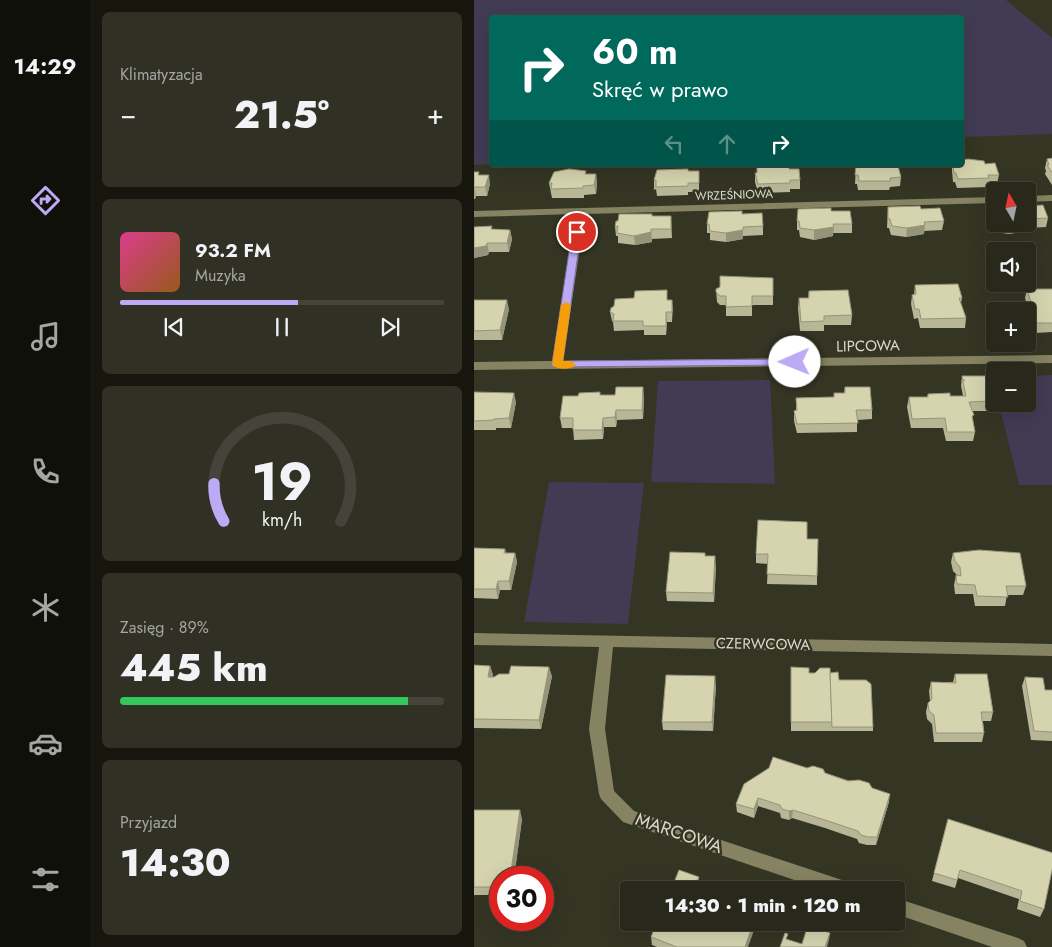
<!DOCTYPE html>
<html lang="pl">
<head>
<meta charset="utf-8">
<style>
  :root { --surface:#28281b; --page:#303024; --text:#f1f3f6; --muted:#a5a6a3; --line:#44443a; --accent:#bcaaf5 }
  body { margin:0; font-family:Jost,sans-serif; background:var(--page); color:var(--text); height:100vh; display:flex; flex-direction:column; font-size:19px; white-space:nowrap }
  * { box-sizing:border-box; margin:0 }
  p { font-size:16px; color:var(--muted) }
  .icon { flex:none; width:28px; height:28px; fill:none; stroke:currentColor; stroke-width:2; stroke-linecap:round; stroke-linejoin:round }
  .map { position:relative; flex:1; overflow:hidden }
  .details { display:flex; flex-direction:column; gap:12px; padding:12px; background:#16160f; width:384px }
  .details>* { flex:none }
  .banner { position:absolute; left:15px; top:15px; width:475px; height:152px; border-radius:5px; box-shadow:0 5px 20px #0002,0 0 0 1px var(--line); background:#00695c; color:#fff; overflow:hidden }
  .needle { width:32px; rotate:351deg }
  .fabs { position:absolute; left:512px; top:182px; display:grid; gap:10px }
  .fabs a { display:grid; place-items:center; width:50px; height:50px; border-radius:5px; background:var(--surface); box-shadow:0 5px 20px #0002,0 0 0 1px var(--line); font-size:25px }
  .speed { position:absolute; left:15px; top:866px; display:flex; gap:10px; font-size:25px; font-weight:700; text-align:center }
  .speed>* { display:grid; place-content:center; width:65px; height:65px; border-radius:50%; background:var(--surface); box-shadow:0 5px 20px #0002,0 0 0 1px var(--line); line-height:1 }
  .speed .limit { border:8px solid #d22; background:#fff; color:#111 }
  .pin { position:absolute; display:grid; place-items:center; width:42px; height:42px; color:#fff; margin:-21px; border:2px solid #fff; border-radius:50%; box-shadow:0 1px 5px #0007 }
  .me { position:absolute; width:55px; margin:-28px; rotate:269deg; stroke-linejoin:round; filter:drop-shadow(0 0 4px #0008) }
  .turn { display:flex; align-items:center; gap:18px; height:105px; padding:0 20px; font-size:22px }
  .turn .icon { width:65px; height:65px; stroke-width:2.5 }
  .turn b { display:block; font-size:35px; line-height:42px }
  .lanes { display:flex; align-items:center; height:48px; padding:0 20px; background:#0003; justify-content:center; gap:25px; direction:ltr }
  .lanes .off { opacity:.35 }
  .big { font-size:38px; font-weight:800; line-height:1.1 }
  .details .widget { flex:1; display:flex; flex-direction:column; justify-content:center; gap:8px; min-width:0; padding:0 18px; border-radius:8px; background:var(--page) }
  .details .dial { align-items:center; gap:0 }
  .dial svg { height:130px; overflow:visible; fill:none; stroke:var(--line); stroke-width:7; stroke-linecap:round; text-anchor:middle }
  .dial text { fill:var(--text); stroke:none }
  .song { display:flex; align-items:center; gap:15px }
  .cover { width:60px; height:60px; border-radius:8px; background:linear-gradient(135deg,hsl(330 70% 55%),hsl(30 70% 35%)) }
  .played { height:5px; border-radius:2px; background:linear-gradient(90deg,var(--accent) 55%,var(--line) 55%) }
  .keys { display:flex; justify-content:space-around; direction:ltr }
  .heat { display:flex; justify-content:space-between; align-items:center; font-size:28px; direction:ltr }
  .charge { height:8px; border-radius:4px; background:linear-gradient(90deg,#34c759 89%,var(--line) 0) }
  .trip { position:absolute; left:146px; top:881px; width:285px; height:50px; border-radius:5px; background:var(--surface); box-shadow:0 5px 20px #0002,0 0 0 1px var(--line); font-weight:800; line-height:50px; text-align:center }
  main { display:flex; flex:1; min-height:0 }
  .tab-bar { display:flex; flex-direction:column; width:90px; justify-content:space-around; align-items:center; background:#10100b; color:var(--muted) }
  .tab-bar .icon { width:35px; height:35px }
  .tab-bar .current { color:var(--accent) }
  .tab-bar b { font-size:22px; color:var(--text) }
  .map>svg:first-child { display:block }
  .green { fill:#413b54 }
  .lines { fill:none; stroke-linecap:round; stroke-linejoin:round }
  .minor { fill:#858361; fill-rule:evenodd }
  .wall { fill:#b7b696 }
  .shaded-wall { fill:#95947a }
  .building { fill:#d5d4af; stroke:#95947a }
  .route { fill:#bcaaf5; stroke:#7a6e9f }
  .slow { fill:#f59e0b }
  .labels { text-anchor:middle; stroke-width:5; stroke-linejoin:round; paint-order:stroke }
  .far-street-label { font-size:12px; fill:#d9d9ce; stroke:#353524 }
  .street-label { font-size:15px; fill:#d9d9ce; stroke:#353524 }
  .near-street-label { font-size:18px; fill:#d9d9ce; stroke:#353524 }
</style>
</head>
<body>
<main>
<nav class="tab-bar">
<b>14:29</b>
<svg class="icon current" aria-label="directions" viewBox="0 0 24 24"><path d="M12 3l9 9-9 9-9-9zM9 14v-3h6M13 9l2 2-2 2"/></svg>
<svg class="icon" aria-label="music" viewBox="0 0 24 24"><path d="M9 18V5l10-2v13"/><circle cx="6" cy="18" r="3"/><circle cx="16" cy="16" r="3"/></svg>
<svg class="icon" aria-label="phone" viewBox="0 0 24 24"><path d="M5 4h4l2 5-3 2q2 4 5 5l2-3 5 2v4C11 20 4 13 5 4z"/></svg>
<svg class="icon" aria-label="climate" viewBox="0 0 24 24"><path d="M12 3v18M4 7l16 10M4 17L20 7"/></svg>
<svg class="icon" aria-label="car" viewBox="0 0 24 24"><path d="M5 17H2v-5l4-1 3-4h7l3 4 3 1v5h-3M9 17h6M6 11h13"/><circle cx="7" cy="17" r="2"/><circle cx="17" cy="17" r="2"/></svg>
<svg class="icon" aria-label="filters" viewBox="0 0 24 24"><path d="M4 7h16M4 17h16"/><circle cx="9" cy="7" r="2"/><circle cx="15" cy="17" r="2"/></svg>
</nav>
<section class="details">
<div class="widget"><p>Klimatyzacja</p>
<div class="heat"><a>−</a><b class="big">21.5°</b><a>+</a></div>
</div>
<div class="widget">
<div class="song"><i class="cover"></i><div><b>93.2 FM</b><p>Muzyka</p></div></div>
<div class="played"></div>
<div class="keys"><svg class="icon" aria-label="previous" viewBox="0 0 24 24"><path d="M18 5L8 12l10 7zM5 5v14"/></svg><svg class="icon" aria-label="pause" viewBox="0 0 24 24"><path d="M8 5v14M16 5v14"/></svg><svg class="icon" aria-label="next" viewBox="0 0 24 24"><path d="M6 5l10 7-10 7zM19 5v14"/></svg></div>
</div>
<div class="widget dial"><svg viewBox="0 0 100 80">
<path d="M14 69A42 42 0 1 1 86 69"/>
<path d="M14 69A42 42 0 0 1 8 46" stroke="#bcaaf5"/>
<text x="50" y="56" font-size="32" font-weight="700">19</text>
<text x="50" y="72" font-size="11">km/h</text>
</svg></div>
<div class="widget"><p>Zasięg · 89%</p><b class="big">445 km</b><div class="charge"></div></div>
<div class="widget"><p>Przyjazd</p><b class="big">14:30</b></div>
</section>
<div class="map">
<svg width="579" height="947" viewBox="0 0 579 947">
  <rect width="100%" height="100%" fill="#353524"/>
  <g class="green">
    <polygon points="0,0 532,0 578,38 578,134 488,137 488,18 18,18 17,164 0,165"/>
    <polygon points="578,375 578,485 545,485 525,404 554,404 554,376"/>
    <polygon points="296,380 301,484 177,482 184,381"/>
    <polygon points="75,482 170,483 154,624 50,622"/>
  </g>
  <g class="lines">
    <g class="minor">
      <polygon points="579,195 579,201 554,202 554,196"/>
      <polygon points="521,197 521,203 111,214 89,361 579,355 579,363 0,370 0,362 78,361 101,214 0,217 0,211"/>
      <polygon points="0,633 579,644 579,656 139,647 131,729 140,791 160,811 374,882 380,884 382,890 350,890 149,822 127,799 125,794 115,729 125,647 0,645"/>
      <polygon points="422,898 544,938 550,941 553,947 518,947 422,914"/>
    </g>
  </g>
  <g class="wall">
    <polygon points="579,158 579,185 578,185 571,174 572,171 571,168 573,159"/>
    <polygon points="511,164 525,175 523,184 514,184 514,187 483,188 481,182 479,182 478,171 478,165"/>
    <polygon points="382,165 413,166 427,177 426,186 416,187 415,190 384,190 383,184 381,184"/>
    <polygon points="315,169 326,180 326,189 316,189 316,192 284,193 281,182 281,173"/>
    <polygon points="112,171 112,174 122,174 123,183 122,194 110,195 110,198 78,198 75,183"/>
    <polygon points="214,171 225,171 225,192 214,192 214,195 183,196 182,189 180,190 180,180"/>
    <polygon points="0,172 5,172 5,175 16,184 13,196 2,196 1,199 0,199"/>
    <polygon points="517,204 521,204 521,224 554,224 554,206 574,218 572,227 555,228 554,231 535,234 521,232 519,225 517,225 515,213"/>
    <polygon points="414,207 447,209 470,221 468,230 450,231 450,234 432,237 417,235 415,228 413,228"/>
    <polygon points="357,211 378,224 378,233 359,233 359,236 340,240 326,237 325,230 323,230 323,221"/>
    <polygon points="268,214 289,226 289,235 269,236 269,239 252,242 236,240 236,233 233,233 233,224"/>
    <polygon points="178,216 197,216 198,238 178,239 178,242 161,245 144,243 144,236 142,236 141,227"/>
    <polygon points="0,227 18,229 36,230 38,239 35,252 15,252 14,255 0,258"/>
    <polygon points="441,285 488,298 487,303 492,318 491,328 446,328 444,318 440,319 437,304 438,295 440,295"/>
    <polygon points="242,289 299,296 299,305 278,305 278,316 252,316 252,305 246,305 243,302"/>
    <polygon points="553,289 579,289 579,332 561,333 551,298"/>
    <polygon points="335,291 378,315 377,325 350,325 350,331 326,331 324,308 325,298 334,298"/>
    <polygon points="0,300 35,309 28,340 0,340"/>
    <polygon points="194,300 198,300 198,322 193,322 192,335 170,335 170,330 140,331 139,322 138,321 136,312"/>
    <polygon points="488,376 518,401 516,411 498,411 499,421 501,432 499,441 472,441 469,428 437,428 433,407 435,397 453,397 454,394 476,396 489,396 487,386"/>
    <polygon points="371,387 398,410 398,419 383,420 383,432 323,433 320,421 320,411 322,410 322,398 359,397 370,393"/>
    <polygon points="0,392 42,402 37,428 22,428 22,430 0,430"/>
    <polygon points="126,395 170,396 169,419 143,420 142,427 130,427 129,439 100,440 99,428 88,428 86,418"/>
    <polygon points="333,539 343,576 343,585 293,584 294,564 282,563 282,554"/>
    <polygon points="0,548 31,549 32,553 41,553 43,562 37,590 26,590 24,599 0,598"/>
    <polygon points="479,553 552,586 549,595 533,595 531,606 501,606 499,594 481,594 480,585 482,575 483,575 479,571 477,562"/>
    <polygon points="232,556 242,566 240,602 193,601 192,592"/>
    <polygon points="0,665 16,666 19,675 18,677 78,676 67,729 0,728"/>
    <polygon points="317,667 335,673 356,673 365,680 399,727 399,731 317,731"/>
    <polygon points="481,674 519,712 517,721 509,721 510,733 508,742 460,742 458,724 453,719 452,712 454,703 456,701 455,691 457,682 479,682"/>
    <polygon points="551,677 571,690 579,690 579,741 557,740 548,686"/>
    <polygon points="242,685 239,731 189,730 188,722"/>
    <polygon points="351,773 398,788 415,802 402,845 393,845 385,843 383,839 351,828 318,818 315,820 307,818 306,813 284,806 280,818 263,812 262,804"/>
    <polygon points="0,810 48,819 40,878 26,878 26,895 0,895"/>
    <polygon points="474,819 570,909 566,917 543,909 545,899 484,878 481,888 458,881"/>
    <polygon points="177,937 274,947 183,947 178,945"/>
  </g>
  <g class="shaded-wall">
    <polygon points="122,174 123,183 122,194 120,185"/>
    <polygon points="15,175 16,184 13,196 11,187"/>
    <polygon points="0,187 2,196 1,199 0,193"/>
    <polygon points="554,222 556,222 554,231 535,234 537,225 554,224"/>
    <polygon points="451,225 450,234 432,237 433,228"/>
    <polygon points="269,227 269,239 252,242 252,233"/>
    <polygon points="360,227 359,236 340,240 340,230"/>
    <polygon points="177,229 178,242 161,245 160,236"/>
    <polygon points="36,230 38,239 35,252 33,243"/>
    <polygon points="13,243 15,252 14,255 0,258 0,248"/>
    <polygon points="33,300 35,309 28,340 26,330"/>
    <polygon points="198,300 199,309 198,322"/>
    <polygon points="192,312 193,322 192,335"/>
    <polygon points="169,387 170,396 169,419 168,410"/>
    <polygon points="40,393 42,402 37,428 35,418"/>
    <polygon points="142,410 143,420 142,427 141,417"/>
    <polygon points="129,418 130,427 129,439 128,430"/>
    <polygon points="41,553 43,562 37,590 35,581"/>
    <polygon points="241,556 242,566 240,602 239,593"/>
    <polygon points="24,581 26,590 24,599 22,589"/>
    <polygon points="16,666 19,675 16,686 14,677"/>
    <polygon points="75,667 78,676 67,729 65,720"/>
    <polygon points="241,676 242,685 239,731 238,722"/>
    <polygon points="416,794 415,802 402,845 403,837"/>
    <polygon points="284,798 284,806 280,818 280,809"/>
    <polygon points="46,810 48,819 40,878 36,878"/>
    <polygon points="319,810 318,818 315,820 315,811"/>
    <polygon points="225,877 225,886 224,890 219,890"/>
    <polygon points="280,922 283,922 274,947 271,947"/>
    <polygon points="356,933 355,940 353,947 351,947"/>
  </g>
  <g class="building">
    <polygon points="579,158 579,174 573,165 575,165 573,159"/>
    <polygon points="494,159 510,161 511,164 521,163 525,175 514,175 515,178 484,179 482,173 480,173 479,165 488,165 488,160"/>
    <polygon points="292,165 306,165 315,166 315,169 325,169 326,180 316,180 316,183 284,184 281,173 283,173 283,167"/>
    <polygon points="382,165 413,165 413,166 424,166 427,177 416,178 416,181 385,181 384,175 381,175"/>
    <polygon points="95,169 112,171 111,174 122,174 120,185 109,186 109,188 77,189 78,183 75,183 80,172"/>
    <polygon points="214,169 214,171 225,171 225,183 214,183 214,186 182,187 182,180 180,180 183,170"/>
    <polygon points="0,172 5,172 4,175 15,175 11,187 0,187 0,188"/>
    <polygon points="517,204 521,204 521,218 521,216 518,216"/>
    <polygon points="569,205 574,218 555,219 556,222 554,222 554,206"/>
    <polygon points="446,206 447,209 466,208 470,221 450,222 451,225 433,228 418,226 416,219 414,219 414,207"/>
    <polygon points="357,208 357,211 376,211 378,224 359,224 360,227 340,230 326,228 325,221 323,221 324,209"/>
    <polygon points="268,211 268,214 288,213 289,226 269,227 269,230 252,233 236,231 235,224 233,224 235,212"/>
    <polygon points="145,214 178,214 178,216 197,216 197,229 177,229 177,232 160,236 143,233 144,226 141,227 142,221 144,221"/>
    <polygon points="18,226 17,229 36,230 33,243 13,243 12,246 0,248 0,227"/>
    <polygon points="246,276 299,278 299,296 278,296 278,306 252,307 252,296 246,296 242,292 242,289 246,287"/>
    <polygon points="484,284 488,298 485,298 492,318 447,319 445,309 441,309 438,295 442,294 441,285"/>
    <polygon points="553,289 579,289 579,323 563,323"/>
    <polygon points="193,290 193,300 198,300 198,312 192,312 192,326 169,326 169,321 139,321 140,314 136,312 137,308 140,306 141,299 160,298 161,291"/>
    <polygon points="374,290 378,315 350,316 350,321 327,322 325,298 335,298 335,291"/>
    <polygon points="0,300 33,300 26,330 0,331"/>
    <polygon points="488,376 512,376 518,401 495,402 500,415 498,416 501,432 473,432 471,418 438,419 435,397 454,397 454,394 476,393 476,396 492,396 489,382 491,380 489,380"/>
    <polygon points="142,387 169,387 168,410 142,410 141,417 129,418 128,430 99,430 99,418 86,418 89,396 104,396 105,393 126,392 126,395 141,395"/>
    <polygon points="371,387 396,387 398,410 382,410 384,423 323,424 320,411 323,410 322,398 360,397 360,393 371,393"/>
    <polygon points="0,392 40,393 35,418 20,419 20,420 0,421"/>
    <polygon points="284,520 333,522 333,539 344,539 343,576 293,574 294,554 282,554"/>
    <polygon points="0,548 31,549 30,553 41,553 35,581 24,581 22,589 0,589"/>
    <polygon points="505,550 546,553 552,586 532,586 534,597 503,596 501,585 483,584 482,575 487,576 486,567 481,561 479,553"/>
    <polygon points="196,552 231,553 231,556 241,556 239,593 192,592"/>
    <polygon points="0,665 16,666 14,677 20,677 25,674 35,674 37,666 75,667 65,720 0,719"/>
    <polygon points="317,667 335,668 335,673 341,673 346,668 356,668 358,722 317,722"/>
    <polygon points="364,672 365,680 392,680 397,684 399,727 358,727 356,673"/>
    <polygon points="481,674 513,674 519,712 507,712 510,733 462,733 460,715 455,711 454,703 458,699 457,682 482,683"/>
    <polygon points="192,675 241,676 238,722 188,722"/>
    <polygon points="551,677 569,678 571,690 579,690 579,732 560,731"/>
    <polygon points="299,757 333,768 339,766 349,769 351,773 374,781 385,780 395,783 398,788 416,794 403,837 394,837 387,835 384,831 351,820 319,810 315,811 308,809 306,805 284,798 280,809 262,804 270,784 295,768"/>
    <polygon points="0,810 46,810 36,878 26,878 26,887 0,887"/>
    <polygon points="474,819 579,853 579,865 570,909 546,901 548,891 486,870 483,880 460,873"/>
    <polygon points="205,870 225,877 219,890 197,890"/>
    <polygon points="183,922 280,922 271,947 203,947 177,937"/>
    <polygon points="334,925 356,933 351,947 306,947 311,933 314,934 312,939 328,944"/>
  </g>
  <polygon class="route" points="103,229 107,232 89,361 321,359 326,362 321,365 79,367 78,365 98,232"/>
  <path class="slow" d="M 92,302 L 97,305 L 89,361 L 97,361 L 102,365 C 97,370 83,370 78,365 L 87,305 Z"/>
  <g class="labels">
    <g class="far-street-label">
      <text transform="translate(260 195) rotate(-2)" y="4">WRZEŚNIOWA</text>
    </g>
    <g class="street-label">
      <text transform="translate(394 346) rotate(-1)" y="5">LIPCOWA</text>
      <text transform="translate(289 644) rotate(1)" y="5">CZERWCOWA</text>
    </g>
    <g class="near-street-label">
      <text transform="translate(205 833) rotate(19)" y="6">MARCOWA</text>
    </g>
  </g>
</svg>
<div class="fabs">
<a><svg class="needle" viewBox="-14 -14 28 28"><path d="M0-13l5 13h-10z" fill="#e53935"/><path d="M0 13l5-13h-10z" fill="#a5a6a3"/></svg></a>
<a><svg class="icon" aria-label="sound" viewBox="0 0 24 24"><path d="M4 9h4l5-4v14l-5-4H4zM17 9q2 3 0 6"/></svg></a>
<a>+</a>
<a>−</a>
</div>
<div class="speed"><div class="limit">30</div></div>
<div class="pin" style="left:103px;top:232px;background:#d93025"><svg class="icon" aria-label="arrive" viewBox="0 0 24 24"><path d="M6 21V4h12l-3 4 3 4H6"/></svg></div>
<svg class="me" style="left:321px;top:362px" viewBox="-20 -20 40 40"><circle r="19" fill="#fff"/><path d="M0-13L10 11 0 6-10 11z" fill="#bcaaf5"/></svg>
<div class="trip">14:30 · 1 min · 120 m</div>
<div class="banner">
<div class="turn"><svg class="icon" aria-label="right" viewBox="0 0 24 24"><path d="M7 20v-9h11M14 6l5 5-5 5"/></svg><div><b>60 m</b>Skręć w prawo</div></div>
<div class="lanes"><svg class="icon off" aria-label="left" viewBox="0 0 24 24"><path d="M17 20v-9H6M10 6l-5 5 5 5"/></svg><svg class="icon off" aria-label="ahead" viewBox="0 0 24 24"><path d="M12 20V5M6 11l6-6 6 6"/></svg><svg class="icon" aria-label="right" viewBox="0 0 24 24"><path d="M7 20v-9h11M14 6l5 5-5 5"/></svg></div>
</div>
</div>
</main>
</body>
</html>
